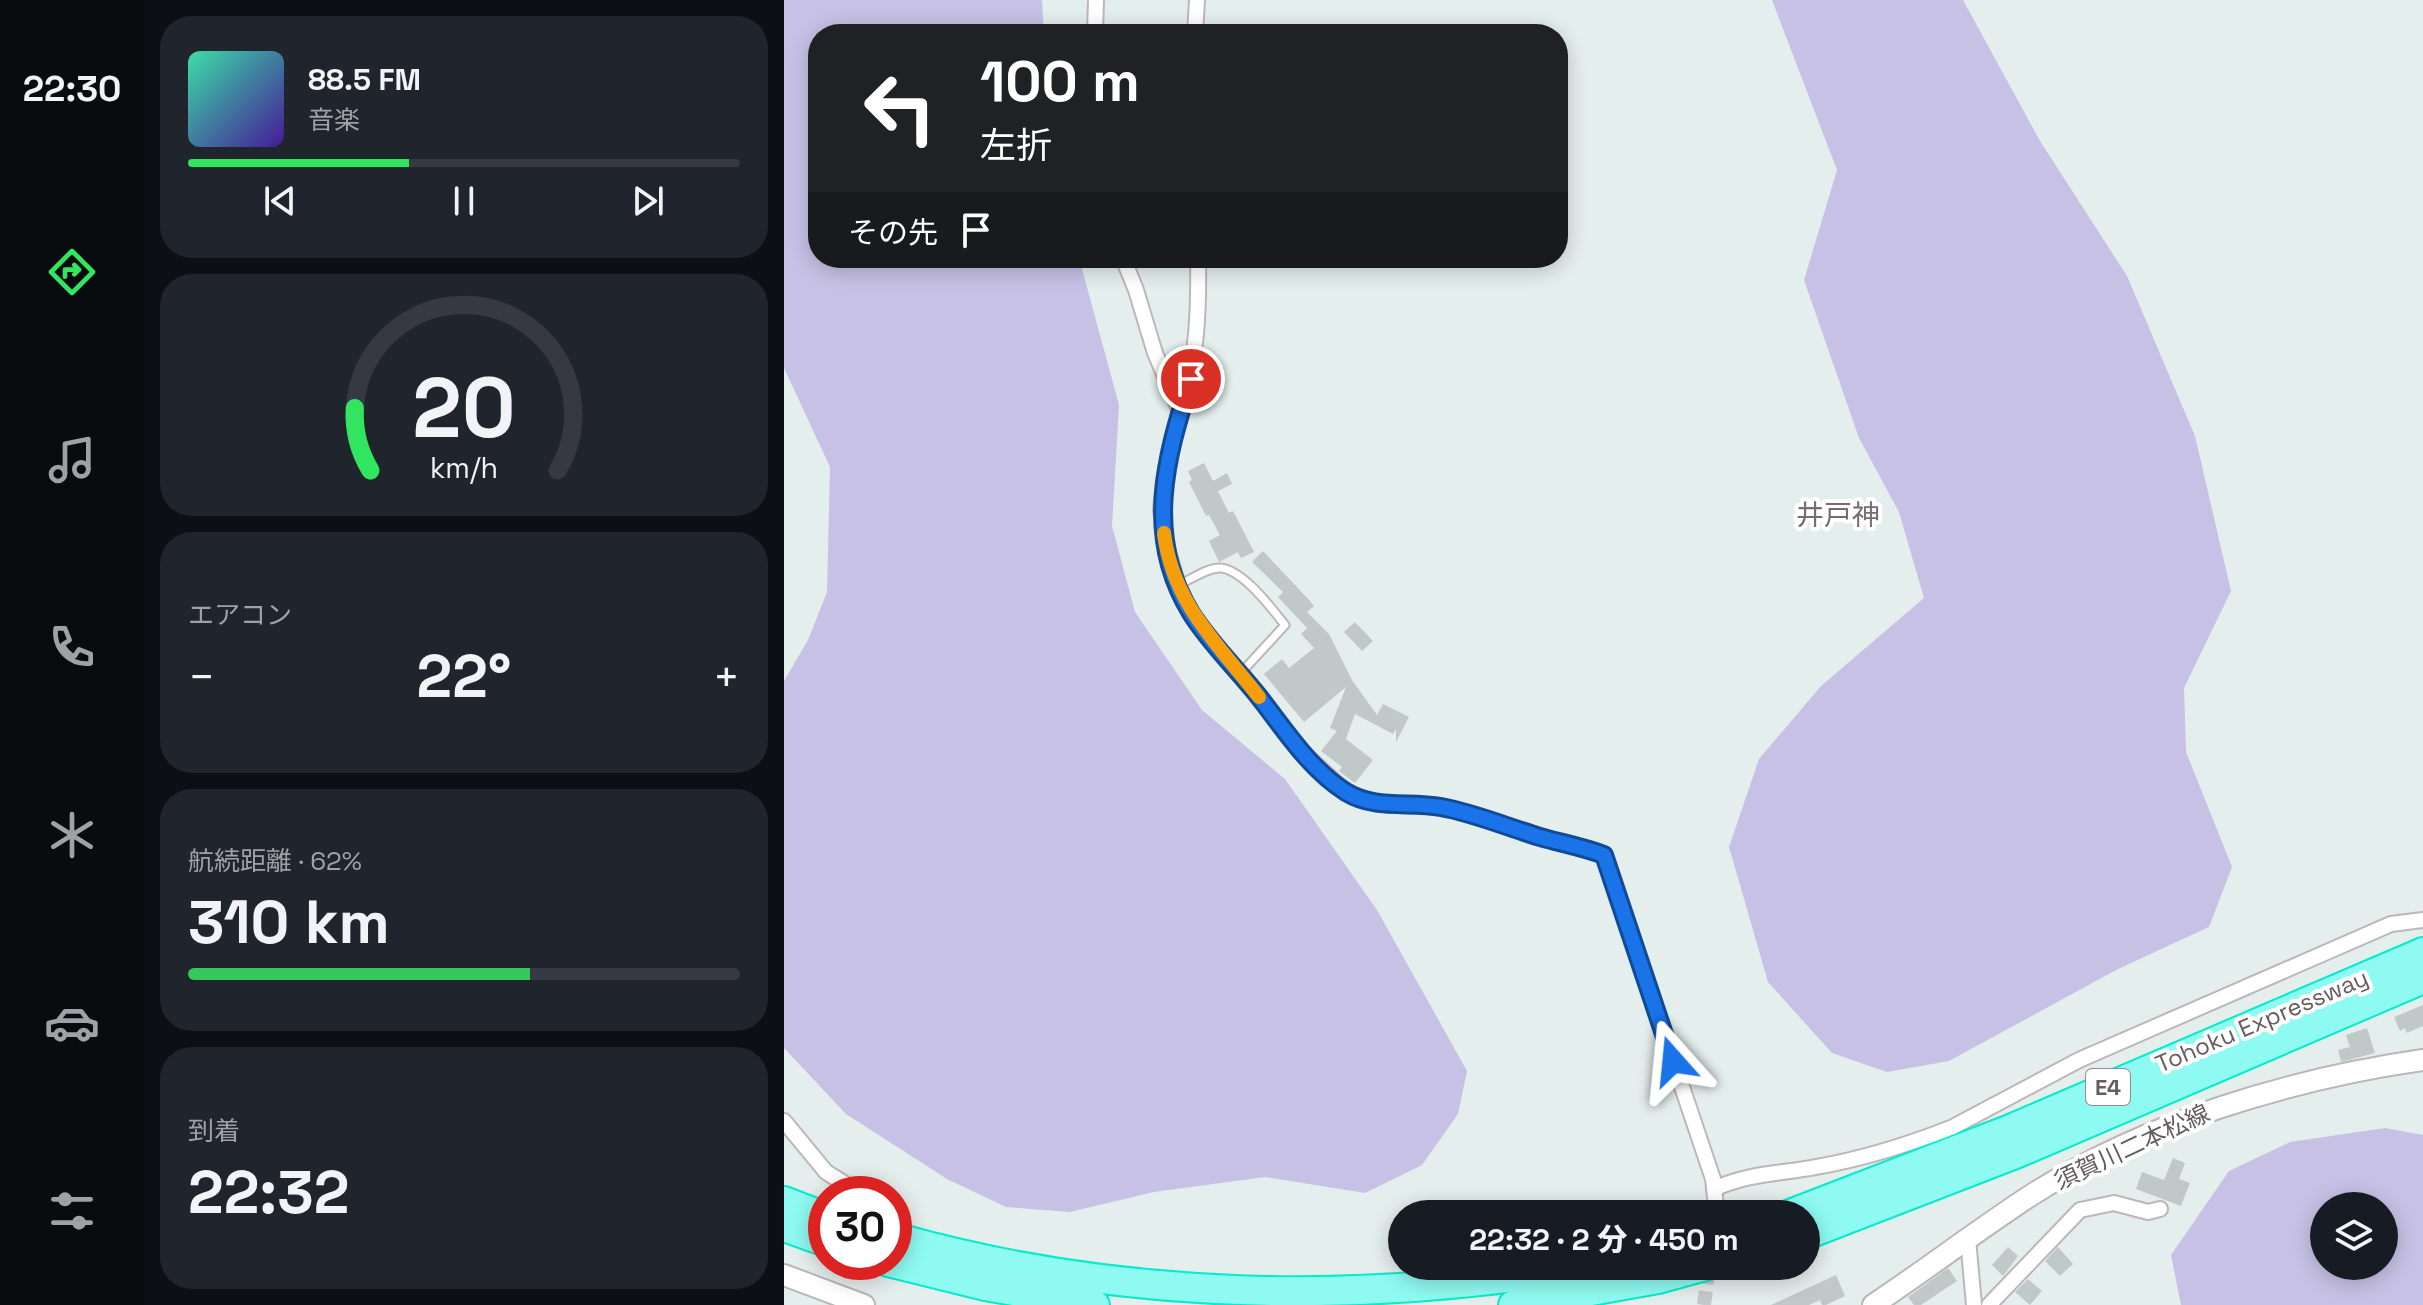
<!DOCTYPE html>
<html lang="ja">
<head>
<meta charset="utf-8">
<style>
  :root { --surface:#171b24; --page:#20242c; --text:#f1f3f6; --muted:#9ea1a6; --line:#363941; --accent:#32e55f }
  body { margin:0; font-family:"Space Grotesk","Noto Sans JP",sans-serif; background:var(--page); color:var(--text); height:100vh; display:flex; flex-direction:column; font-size:30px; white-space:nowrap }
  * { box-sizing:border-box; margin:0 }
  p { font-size:26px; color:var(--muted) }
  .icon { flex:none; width:44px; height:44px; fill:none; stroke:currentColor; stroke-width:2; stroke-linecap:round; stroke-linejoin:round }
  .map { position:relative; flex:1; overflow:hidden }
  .drawer { display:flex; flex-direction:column; gap:16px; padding:16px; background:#0d0f14; width:640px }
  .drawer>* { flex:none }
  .top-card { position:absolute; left:24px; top:24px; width:760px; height:244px; border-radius:32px; box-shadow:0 4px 20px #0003; background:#202124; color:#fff; overflow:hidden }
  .buttons { position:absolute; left:1526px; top:1192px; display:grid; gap:16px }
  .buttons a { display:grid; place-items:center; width:88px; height:88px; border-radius:50%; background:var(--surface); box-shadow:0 4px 20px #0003; font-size:40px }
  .speed { position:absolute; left:24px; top:1176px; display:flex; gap:16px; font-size:40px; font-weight:700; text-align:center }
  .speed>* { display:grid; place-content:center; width:104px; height:104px; border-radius:50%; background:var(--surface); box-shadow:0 4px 20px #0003; line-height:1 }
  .speed .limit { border:12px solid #d22; background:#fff; color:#111 }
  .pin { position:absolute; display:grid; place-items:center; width:68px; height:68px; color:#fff; margin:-34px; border:4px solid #fff; border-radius:50%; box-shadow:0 2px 8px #0007 }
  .me { position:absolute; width:88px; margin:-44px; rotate:342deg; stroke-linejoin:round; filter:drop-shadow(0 0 6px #0008) }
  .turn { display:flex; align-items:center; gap:28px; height:168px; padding:0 40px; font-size:36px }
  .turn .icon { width:104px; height:104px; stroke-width:2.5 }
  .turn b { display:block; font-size:56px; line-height:68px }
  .then { display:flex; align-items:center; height:76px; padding:0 40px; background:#0003; gap:16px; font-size:30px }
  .big { font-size:60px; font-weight:800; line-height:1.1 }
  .drawer .card { flex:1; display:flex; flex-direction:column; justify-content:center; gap:12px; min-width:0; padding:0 28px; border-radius:32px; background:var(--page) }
  .drawer .dial { align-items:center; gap:0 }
  .dial svg { height:208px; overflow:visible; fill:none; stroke:var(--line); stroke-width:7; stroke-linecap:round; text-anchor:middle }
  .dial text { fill:var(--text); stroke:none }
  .song { display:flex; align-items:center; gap:24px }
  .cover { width:96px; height:96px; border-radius:12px; background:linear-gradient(135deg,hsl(160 70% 55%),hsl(260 70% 35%)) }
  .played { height:8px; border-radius:4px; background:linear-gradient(90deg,var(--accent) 40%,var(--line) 40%) }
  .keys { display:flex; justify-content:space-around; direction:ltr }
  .heat { display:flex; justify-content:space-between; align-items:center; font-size:44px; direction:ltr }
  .charge { height:12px; border-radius:6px; background:linear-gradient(90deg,#34c759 62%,var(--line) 0) }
  .trip { position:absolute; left:604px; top:1200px; width:432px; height:80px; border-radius:40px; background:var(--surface); box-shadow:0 4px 20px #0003; font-weight:800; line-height:80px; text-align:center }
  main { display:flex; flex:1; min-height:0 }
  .menu { display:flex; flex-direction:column; width:144px; justify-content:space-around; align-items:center; background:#090b0e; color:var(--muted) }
  .menu .icon { width:56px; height:56px }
  .menu .active { color:var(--accent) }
  .menu b { font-size:36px; color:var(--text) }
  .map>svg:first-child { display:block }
  .green { fill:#c7c1e5; fill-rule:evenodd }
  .building { fill:#c0c9c8 }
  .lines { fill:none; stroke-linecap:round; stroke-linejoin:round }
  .street-tunnel { stroke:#c4cac9; stroke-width:14; stroke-dasharray:14 7; stroke-linecap:butt }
  .lane-casing { stroke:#beb6b8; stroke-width:11 }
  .street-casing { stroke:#beb6b8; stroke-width:18 }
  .secondary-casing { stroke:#beb5b7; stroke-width:24 }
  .highway-casing { stroke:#05eccb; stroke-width:32 }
  .lane { stroke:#fff; stroke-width:7 }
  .street { stroke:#fff; stroke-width:14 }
  .secondary { stroke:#fff; stroke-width:20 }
  .highway { stroke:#8efaf1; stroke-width:28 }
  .route-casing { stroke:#114b97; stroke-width:20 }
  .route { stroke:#1a73e8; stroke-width:14 }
  .slow { stroke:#f59e0b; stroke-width:14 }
  .labels { text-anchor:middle; stroke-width:8; stroke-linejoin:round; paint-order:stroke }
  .shield { fill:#fff; stroke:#928d8e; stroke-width:2 }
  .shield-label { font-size:22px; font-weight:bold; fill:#645c5e }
  .street-label { font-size:24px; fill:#645c5e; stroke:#fff }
  .quarter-label { font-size:28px; fill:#766d70; stroke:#fff }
</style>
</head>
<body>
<main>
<nav class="menu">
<b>22:30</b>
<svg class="icon active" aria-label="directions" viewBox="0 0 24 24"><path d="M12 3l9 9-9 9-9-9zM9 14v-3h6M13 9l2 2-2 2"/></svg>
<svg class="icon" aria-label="music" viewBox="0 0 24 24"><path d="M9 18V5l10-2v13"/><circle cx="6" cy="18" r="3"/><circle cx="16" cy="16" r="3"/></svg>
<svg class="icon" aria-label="phone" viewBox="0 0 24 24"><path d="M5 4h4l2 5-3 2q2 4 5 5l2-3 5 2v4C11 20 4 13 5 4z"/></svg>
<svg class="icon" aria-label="climate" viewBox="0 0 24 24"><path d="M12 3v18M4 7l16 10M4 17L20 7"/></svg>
<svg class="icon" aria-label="car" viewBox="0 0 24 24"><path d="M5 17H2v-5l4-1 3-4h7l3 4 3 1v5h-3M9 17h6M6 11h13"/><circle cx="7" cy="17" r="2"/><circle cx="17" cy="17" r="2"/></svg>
<svg class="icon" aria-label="filters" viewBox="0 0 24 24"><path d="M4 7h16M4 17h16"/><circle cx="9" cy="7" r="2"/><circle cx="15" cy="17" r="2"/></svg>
</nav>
<section class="drawer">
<div class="card">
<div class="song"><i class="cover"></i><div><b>88.5 FM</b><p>音楽</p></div></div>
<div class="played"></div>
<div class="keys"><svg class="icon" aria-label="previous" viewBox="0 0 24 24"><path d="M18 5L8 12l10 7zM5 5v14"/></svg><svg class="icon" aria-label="pause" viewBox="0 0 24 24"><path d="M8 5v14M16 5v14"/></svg><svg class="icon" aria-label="next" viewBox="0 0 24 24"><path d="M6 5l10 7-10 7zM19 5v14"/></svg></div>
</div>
<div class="card dial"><svg viewBox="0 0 100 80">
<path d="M14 69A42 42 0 1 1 86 69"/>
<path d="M14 69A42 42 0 0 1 8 45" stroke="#32e55f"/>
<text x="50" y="56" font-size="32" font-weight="700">20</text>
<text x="50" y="72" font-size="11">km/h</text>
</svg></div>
<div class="card"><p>エアコン</p>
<div class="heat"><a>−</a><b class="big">22°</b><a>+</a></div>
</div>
<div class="card"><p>航続距離 · 62%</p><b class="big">310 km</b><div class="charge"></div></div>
<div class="card"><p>到着</p><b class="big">22:32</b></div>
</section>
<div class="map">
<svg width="1639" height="1305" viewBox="0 0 1639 1305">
  <rect width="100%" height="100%" fill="#e4eeed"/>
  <g class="green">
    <polygon points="0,0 258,0 260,34 34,34 34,258 295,258 335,405 328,526 351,612 418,710 501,779 593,910 683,1071 674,1114 638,1165 581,1193 481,1177 370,1192 286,1212 222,1207 163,1179 62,1114 0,1048 0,681 24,640 43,592 46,467 0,368"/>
    <polygon points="988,0 1179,0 1256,141 1343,276 1411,436 1447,591 1400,688 1402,752 1448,867 1425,927 1334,969 1165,1061 1103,1072 1048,1053 984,982 945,847 975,759 1037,686 1140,598 1115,512 1075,438 1020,280 1053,170"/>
    <path d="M 1601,1128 L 1639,1135 L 1639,1305 L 1397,1305 L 1387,1255 L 1445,1171 L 1506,1142 ZM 1540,1206 L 1600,1206 L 1600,1266 L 1540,1266 Z"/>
  </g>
  <g class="building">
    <polygon points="420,463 429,481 443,473 448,484 434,491 445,513 449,511 470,552 457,558 454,552 435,562 425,541 436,535 425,515 422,516 405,482 408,480 404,471"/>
    <polygon points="479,551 527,602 530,606 523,612 545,634 568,680 593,715 599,704 625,717 612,742 612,729 609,734 571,714 562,739 589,760 571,783 555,771 558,767 537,751 553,731 546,728 562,687 520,722 480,674 498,659 505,668 530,648 517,634 523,628 494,597 499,592 468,562"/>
    <polygon points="571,622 589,641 578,651 560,632"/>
    <polygon points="1639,1005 1639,1026 1623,1033 1621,1028 1616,1031 1610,1017"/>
    <polygon points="1583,1028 1591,1053 1557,1062 1554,1050 1566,1047 1562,1035"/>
    <polygon points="1389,1158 1401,1163 1395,1179 1406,1183 1397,1206 1352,1189 1358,1172 1380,1180"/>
    <polygon points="1224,1247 1234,1256 1219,1276 1208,1265"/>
    <polygon points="1274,1247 1289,1264 1276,1276 1261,1261"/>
    <polygon points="1164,1268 1173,1281 1137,1305 1130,1305 1124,1297"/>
    <polygon points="1052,1275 1061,1296 1042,1305 1038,1305 1036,1300 1025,1305 987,1305"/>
    <polygon points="1244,1279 1258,1291 1246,1305 1231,1292"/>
  </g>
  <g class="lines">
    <polyline class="street-tunnel" points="920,1305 925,1266"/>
    <g class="lane-casing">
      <path id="lane" d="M 394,585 C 406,580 423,568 435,568 C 458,568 488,609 501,625 L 456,674"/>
    </g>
    <g class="street-casing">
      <g id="street">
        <polyline points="311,34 312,0"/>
        <polyline points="411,34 413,0"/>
        <polyline points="339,258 352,290 371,353 396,411 380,480 377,510 382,545 394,585 407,613 427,639 517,751 562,792 595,804 632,804 673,811 820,855 929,1179 932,1206"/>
        <path d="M 397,411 C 413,360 415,311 414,258"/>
        <polyline points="0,1121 42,1172 66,1187"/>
        <path d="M 930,1189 C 964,1173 996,1174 1032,1167 C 1078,1159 1126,1144 1169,1127 L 1295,1060 L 1607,924 L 1639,920"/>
        <polyline points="1184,1239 1190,1305"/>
        <polyline points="1205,1305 1296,1210 1330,1203 1364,1212 1376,1209"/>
      </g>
    </g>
    <g class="secondary-casing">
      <g id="secondary">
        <polyline points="0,1275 80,1305"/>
        <path d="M 1089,1305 C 1143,1269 1195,1229 1249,1194 C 1363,1122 1507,1079 1639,1060"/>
      </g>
    </g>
    <g class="highway-casing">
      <g id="highway">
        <polyline points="0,1201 42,1217"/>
        <polyline points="1006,1214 1224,1130 1639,952"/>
        <polyline points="0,1227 42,1242"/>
        <polyline points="1022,1235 1234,1153 1639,979"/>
        <path d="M 110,1237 C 336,1301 575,1305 806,1266"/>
        <polyline points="104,1262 201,1286 311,1305"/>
        <polyline points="729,1305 874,1279 921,1266"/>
      </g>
    </g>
    <use href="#lane" class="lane"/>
    <use href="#street" class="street"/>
    <use href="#secondary" class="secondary"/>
    <use href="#highway" class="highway"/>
  </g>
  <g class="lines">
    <g class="route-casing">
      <path id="route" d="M 407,379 C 381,458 360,537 407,613 C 425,642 451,667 472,693 C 499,727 525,769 562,792 C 591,810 625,801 657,807 C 690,813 723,827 756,837 C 777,843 799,847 820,855 L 889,1061"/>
    </g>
    <use href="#route" class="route"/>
    <path class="slow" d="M 380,533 C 389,604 434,644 475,697"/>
  </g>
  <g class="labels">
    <rect class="shield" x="1302" y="1069" width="44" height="36" rx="6"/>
    <g class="shield-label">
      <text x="1324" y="1095">E4</text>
    </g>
    <g class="street-label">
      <text transform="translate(1478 1021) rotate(-23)" y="8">Tohoku Expressway</text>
      <text transform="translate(1348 1147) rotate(-25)" y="8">須賀川二本松線</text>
    </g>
    <g class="quarter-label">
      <text x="1054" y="525">井戸神</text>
    </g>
  </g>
</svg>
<div class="buttons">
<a><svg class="icon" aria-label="layers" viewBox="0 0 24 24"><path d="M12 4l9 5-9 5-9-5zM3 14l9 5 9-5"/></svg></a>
</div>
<div class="speed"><div class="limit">30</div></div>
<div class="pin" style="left:407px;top:379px;background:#d93025"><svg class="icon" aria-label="arrive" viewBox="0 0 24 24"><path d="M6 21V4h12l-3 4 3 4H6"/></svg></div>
<svg class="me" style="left:889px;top:1061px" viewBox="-20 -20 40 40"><path d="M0-17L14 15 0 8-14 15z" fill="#1a73e8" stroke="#fff" stroke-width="4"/></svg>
<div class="trip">22:32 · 2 分 · 450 m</div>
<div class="top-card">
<div class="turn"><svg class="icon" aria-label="left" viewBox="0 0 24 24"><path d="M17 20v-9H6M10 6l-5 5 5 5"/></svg><div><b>100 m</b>左折</div></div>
<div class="then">その先<svg class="icon" aria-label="arrive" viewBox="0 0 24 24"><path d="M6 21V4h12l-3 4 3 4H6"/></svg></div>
</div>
</div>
</main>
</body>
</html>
